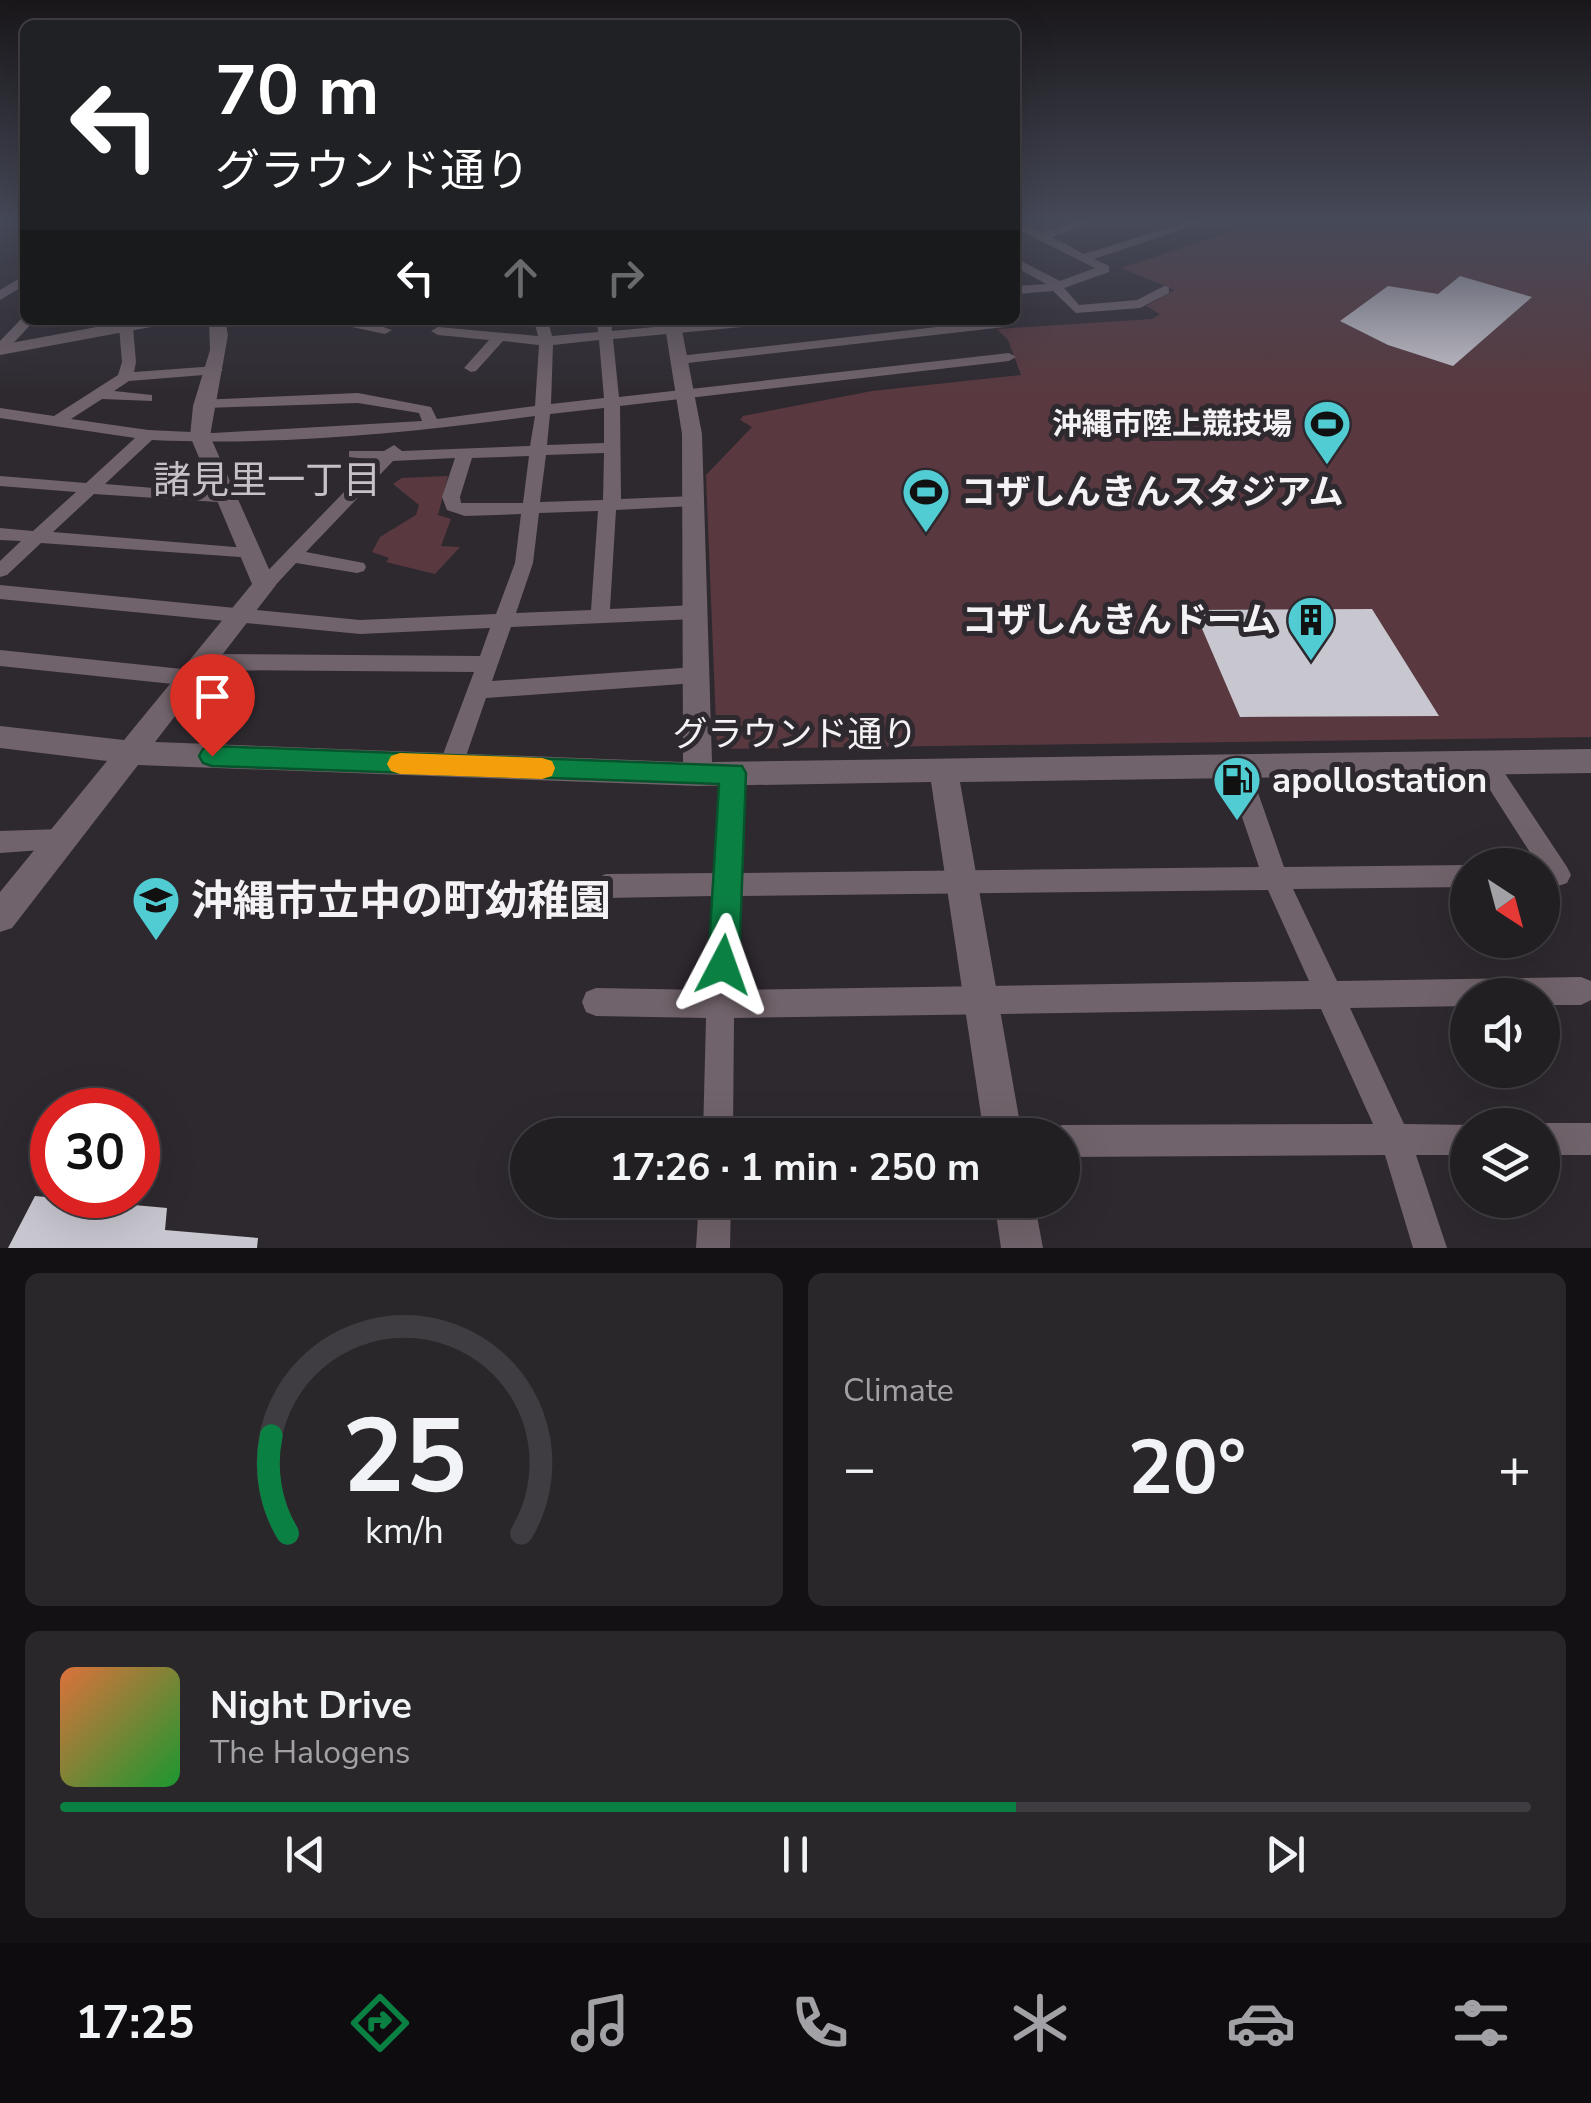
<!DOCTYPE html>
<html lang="en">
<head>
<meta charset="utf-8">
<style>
  :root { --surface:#221f23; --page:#2a272b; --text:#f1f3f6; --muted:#a2a2a6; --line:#3f3d41; --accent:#0b8043 }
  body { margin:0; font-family:"Nunito Sans","Noto Sans JP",sans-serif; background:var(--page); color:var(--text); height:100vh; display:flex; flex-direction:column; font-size:38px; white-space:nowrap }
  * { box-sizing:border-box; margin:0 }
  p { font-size:32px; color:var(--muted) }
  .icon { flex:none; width:55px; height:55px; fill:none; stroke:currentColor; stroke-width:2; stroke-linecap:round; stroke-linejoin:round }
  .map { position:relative; height:1248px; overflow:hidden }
  .details { display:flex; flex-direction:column; gap:25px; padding:25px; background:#131113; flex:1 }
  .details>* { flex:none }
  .hud { position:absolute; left:20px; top:20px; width:1000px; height:305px; border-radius:15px; box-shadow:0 10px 40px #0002,0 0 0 2px var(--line); background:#202124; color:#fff; overflow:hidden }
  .needle { width:65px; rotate:144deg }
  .fabs { position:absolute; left:1450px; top:848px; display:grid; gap:20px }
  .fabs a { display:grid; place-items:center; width:110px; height:110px; border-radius:50%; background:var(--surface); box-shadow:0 10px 40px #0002,0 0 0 2px var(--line); font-size:50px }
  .speed { position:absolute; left:30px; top:1088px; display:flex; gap:20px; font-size:50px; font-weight:700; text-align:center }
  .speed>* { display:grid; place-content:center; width:130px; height:130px; border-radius:50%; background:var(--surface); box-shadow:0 10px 40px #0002,0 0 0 2px var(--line); line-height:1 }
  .speed .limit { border:15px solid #d22; background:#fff; color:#111 }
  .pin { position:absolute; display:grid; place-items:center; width:85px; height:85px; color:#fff; margin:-102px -42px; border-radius:50% 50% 50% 0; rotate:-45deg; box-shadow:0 0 10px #0007 }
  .pin .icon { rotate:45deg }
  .me { position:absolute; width:110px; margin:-55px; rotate:4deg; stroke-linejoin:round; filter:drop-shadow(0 0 8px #0008) }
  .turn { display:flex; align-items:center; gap:35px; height:210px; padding:0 30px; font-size:45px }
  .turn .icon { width:130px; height:130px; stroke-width:2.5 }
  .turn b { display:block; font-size:70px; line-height:85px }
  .lanes { display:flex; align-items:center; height:95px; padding:0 30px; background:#0003; justify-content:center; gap:50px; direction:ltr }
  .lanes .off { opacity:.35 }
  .big { font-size:75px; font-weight:700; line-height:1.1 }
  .details .widget { flex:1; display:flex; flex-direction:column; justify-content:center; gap:15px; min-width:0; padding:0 35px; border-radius:15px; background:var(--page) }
  .details .dial { align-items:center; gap:0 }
  .dial svg { height:260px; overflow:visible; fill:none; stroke:var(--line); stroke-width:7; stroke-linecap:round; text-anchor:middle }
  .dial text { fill:var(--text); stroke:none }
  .song { display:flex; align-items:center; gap:30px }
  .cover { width:120px; height:120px; border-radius:15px; background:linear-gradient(135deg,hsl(20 70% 55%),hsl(130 70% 35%)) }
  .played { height:10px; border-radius:5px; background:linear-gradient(90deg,var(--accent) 65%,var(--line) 65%) }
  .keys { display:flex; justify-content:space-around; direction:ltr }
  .heat { display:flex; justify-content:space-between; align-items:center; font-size:55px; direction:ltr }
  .details .tiles { flex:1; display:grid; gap:25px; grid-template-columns:1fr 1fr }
  .widget:last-child { grid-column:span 2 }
  .trip { position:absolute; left:510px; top:1118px; width:570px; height:100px; border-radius:50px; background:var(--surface); box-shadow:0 10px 40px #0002,0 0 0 2px var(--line); font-weight:700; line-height:100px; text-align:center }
  .tab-bar { display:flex; height:160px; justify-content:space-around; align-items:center; background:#0e0c0e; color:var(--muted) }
  .tab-bar .icon { width:70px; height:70px }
  .tab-bar .selected { color:var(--accent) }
  .tab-bar b { font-size:45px; color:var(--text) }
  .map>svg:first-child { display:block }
  .green { fill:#59393f }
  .building { fill:#c8c6cf }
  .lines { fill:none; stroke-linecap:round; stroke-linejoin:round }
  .minor { fill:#71636b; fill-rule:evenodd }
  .tertiary { fill:#71636b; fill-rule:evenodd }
  .route { fill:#0b8043; stroke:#07532c; stroke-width:2.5 }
  .slow { fill:#f59e0b }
  .labels { text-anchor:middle; stroke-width:10; stroke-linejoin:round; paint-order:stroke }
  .far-poi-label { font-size:30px; font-weight:bold; fill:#f5f2f6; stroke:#2e292f; text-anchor:end }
  .poi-label { font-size:35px; font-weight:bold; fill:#f5f2f6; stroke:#2e292f; text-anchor:start }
  .street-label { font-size:35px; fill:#f5f2f6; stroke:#2e292f }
  .neighbourhood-label { font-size:38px; fill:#c6c0c7; stroke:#2e292f }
  .near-poi-label { font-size:42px; font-weight:bold; fill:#f5f2f6; stroke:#2e292f; text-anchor:start }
</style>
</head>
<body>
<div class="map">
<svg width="1591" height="1248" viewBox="0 0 1591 1248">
  <rect width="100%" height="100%" fill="#2e292f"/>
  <g class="green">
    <polygon points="1267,220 1591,220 1591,737 717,749 706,475 752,427 740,420 743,416 872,391 1021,375 1008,340 997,329 1152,319 1160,314 1146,306 1175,290 1121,268"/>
    <polygon points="448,476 438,515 451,519 441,546 460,547 435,574 386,562 389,558 372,552 380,537 416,515 419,505 393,484 402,478"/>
  </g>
  <g class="building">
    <polygon points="1460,276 1532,297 1453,366 1388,345 1340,321 1388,286 1438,294"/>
    <polygon points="1372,609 1439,716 1240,717 1194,610"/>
    <polygon points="35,1196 167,1208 165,1230 258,1238 257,1248 8,1248"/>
  </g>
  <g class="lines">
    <g class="minor">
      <polygon points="0,220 7,220 0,224"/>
      <polygon points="1015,220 1042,232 1083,220 1098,220 1052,237 1084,254 1193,220 1210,220 1094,259 1109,266 1109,272 1064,288 1079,305 1137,300 1164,286 1169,287 1169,293 1140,308 1076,313 1053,291 1015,294 1015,286 1046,284 1015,267 1015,258 1060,281 1095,268 1015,228"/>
      <polygon points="25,275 25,285 0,300 0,290"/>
      <polygon points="23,317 35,320 5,352 0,353 0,341"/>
      <polygon points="354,320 370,320 368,322 392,330 385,334 352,327 350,324"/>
      <path d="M 534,320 L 548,320 L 552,336 L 598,332 L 597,320 L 611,320 L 612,331 L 730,320 L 781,320 L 774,324 L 613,339 L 619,397 L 1009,353 L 1016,357 L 1009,361 L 620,406 L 621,499 L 694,496 L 703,501 L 694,506 L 616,510 L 610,609 L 695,605 L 705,612 L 695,619 L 511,627 L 492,681 L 696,667 L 703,669 L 707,675 L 703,681 L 696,683 L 486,698 L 463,765 L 459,772 L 451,774 L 443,772 L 439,765 L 474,672 L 205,670 L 198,667 L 195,662 L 198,657 L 205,654 L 480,656 L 490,628 L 360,634 L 0,599 L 0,585 L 360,620 L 496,614 L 515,563 L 521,514 L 465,516 L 447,510 L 442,497 L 455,458 L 393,461 L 306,552 L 364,563 L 366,567 L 364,571 L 357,573 L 296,563 L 271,590 L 264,591 L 254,585 L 375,460 L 349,457 L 349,451 L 384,451 L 394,445 L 402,451 L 530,446 L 535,416 C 408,433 279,446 152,440 L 105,484 L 227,494 L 233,495 L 236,499 L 233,503 L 94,494 L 53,532 L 247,548 L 256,554 L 254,558 L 41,543 L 7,575 L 0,577 L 0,561 L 21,541 L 0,540 L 0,528 L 33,531 L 76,492 L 0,486 L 0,476 L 86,483 L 135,438 L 0,418 L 0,408 L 54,416 L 118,375 L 122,362 L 119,327 L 126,323 L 133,327 L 136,362 L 134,372 L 216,366 L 223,370 L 216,374 L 129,381 L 114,391 L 152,395 L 152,401 L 102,399 L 71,419 L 148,430 L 213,433 L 422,421 L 419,413 L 358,403 L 205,408 L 200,406 L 200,400 L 358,393 L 431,407 L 437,419 L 535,406 L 539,345 L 503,341 L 476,371 L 471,372 L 464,368 L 489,340 L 438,335 L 431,331 L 438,327 L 538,336 ZM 599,340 L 604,398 L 551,404 L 553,345 ZM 604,408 L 604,443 L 547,445 L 550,414 ZM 604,453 L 603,500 L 540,502 L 546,455 ZM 529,456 L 523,503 L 461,503 L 460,497 L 472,458 ZM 598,511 L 591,610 L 516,613 L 533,563 L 539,513 Z"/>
      <polygon points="999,320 1005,321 1005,327 679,364 672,360 679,356"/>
      <polygon points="0,650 192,670 199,672 203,678 199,684 192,686 0,666"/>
      <path d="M 1484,752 L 1492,754 L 1567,867 L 1571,875 L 1567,883 L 1558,886 C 1547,882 1542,877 1542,865 L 1538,865 L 1476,768 L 1473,761 L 1476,754 Z"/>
      <path d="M 1237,758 L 1245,760 L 1249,767 L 1284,867 L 1468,865 L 1469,865 L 1468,887 L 1293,889 L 1337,981 L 1581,977 L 1591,981 L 1591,1000 L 1581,1005 L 1542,1005 L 1542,995 L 1468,995 L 1468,1006 L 1350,1008 L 1404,1124 L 1472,1125 L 1468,1125 L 1468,1155 L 1416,1155 L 1447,1248 L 1413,1248 L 1385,1155 L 1062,1157 L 1062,1135 L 1049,1135 L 1051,1130 L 1062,1125 L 1373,1124 L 1321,1009 L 734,1018 L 733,1135 L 703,1135 L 706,1018 L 596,1016 L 586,1012 L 582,1002 L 586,992 L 596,988 L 707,990 L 713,896 L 606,898 L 597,894 L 593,886 L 597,878 L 606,874 L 715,873 L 721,773 L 725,766 L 733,763 L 741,766 L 745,773 L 740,873 L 1259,867 L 1225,767 L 1229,760 ZM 1268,890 L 1309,981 L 735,990 L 739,896 Z"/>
      <polygon points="61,829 70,832 73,840 70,848 0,853 0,831"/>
      <polygon points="1542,1123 1591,1123 1591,1155 1542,1155 1542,1125 1538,1125"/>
      <polygon points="699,1200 731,1200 730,1248 696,1248"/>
    </g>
    <g class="tertiary">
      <polygon points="134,320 170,320 162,325 0,355 0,345"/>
      <polygon points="209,320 225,320 228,335 210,436 276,585 155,742 683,762 682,434 664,320 680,320 702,434 712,762 1591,749 1591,773 960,782 1022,1135 984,1135 931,782 698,786 138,765 12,928 0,932 0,892 107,761 0,748 0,726 124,740 252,584 190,436 193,406 210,350"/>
      <polygon points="994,1200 1034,1200 1043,1248 1001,1248"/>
    </g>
  </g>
  <linearGradient id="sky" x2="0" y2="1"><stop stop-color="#19171a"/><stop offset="0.56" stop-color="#464958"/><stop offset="1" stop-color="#464958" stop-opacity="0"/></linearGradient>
  <rect width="1591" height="394" fill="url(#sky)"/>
  <polygon class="route" points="212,746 742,766 746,773 739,965 734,976 723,980 712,976 708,965 719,784 212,766 203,763 199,756 203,749"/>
  <polygon class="slow" points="400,753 542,758 552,761 555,768 552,776 542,779 400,774 391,771 387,764 391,756"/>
  <defs>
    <g id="stadium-pin" transform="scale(2.5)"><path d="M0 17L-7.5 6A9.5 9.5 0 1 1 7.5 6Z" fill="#51ccd3" stroke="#2e292f"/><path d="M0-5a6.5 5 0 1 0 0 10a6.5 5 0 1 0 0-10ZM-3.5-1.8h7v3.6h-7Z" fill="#111"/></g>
    <g id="building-pin" transform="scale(2.5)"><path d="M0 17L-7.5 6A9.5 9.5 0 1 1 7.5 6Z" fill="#51ccd3" stroke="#2e292f"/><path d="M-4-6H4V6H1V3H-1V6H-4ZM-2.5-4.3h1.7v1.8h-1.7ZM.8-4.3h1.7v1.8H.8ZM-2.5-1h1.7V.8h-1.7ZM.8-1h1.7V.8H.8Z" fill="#111"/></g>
    <g id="fuel-pin" transform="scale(2.5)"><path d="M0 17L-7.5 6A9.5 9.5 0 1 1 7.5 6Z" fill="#51ccd3" stroke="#2e292f"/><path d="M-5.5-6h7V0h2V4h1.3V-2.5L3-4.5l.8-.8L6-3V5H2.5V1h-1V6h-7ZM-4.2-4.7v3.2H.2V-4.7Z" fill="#111"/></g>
    <g id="school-pin" transform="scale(2.5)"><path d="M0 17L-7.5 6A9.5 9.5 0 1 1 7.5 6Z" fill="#51ccd3" stroke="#2e292f"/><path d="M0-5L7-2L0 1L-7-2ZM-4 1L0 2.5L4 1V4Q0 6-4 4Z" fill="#111"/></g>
  </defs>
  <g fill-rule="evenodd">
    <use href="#stadium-pin" x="1327" y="424"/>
    <use href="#stadium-pin" x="926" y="492"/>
    <use href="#building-pin" x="1311" y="620"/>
    <use href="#fuel-pin" x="1237" y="780"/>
    <use href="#school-pin" x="156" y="900"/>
  </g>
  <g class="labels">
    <g class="far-poi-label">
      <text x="1292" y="434">沖縄市陸上競技場</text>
    </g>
    <g class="poi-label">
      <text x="961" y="504">コザしんきんスタジアム</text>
      <text x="1276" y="632" text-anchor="end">コザしんきんドーム</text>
      <text x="1272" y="792">apollostation</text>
    </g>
    <g class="street-label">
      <text x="795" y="746">グラウンド通り</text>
    </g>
    <g class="neighbourhood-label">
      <text x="267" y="493">諸見里一丁目</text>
    </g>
    <g class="near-poi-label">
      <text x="191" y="915">沖縄市立中の町幼稚園</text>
    </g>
  </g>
</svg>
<div class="fabs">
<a><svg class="needle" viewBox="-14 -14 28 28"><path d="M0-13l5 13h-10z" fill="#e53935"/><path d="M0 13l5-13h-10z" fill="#a2a2a6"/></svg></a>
<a><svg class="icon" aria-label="sound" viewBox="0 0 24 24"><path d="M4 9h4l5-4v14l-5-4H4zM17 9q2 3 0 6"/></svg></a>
<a><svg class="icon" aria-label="layers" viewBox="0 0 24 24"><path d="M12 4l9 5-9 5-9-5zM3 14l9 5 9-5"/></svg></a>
</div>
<div class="speed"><div class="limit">30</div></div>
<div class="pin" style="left:212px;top:756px;background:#d93025"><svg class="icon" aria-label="arrive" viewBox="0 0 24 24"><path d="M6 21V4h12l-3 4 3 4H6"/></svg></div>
<svg class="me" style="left:723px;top:965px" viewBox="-20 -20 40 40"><path d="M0-17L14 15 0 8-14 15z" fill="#0b8043" stroke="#fff" stroke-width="4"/></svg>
<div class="trip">17:26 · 1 min · 250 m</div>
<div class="hud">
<div class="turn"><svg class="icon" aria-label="left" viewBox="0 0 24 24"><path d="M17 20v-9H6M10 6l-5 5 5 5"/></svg><div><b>70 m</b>グラウンド通り</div></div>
<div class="lanes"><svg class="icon" aria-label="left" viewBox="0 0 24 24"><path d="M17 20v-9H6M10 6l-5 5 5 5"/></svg><svg class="icon off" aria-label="ahead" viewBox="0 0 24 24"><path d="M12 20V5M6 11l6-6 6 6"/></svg><svg class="icon off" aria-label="right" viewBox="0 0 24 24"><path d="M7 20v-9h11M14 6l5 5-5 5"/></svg></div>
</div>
</div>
<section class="details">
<div class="tiles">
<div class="widget dial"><svg viewBox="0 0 100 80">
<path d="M14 69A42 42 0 1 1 86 69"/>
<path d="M14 69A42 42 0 0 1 9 39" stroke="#0b8043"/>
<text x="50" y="56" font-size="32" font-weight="700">25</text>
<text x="50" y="72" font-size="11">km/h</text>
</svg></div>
<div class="widget"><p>Climate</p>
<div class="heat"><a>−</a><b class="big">20°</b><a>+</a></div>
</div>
<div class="widget">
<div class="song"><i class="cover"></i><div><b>Night Drive</b><p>The Halogens</p></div></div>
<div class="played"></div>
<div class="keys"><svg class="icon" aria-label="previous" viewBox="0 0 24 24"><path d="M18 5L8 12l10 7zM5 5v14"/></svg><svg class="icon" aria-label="pause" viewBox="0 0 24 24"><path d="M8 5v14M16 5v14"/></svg><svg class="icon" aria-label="next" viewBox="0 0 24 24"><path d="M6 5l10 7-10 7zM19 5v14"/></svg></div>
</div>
</div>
</section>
<nav class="tab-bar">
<b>17:25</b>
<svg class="icon selected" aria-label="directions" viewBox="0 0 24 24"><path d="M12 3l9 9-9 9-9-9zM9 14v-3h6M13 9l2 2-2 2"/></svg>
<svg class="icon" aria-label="music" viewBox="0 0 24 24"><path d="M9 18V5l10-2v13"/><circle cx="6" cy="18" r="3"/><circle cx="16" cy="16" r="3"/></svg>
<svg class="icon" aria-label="phone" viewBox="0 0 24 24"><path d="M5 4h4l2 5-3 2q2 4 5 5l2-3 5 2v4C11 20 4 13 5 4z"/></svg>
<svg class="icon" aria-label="climate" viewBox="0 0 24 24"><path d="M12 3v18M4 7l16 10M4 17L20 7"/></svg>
<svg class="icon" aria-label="car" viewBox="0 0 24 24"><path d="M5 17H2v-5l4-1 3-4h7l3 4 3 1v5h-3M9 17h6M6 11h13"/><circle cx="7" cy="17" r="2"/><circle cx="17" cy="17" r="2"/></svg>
<svg class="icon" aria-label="filters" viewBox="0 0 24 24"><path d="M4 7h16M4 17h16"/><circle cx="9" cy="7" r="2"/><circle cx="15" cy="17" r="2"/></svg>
</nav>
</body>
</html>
